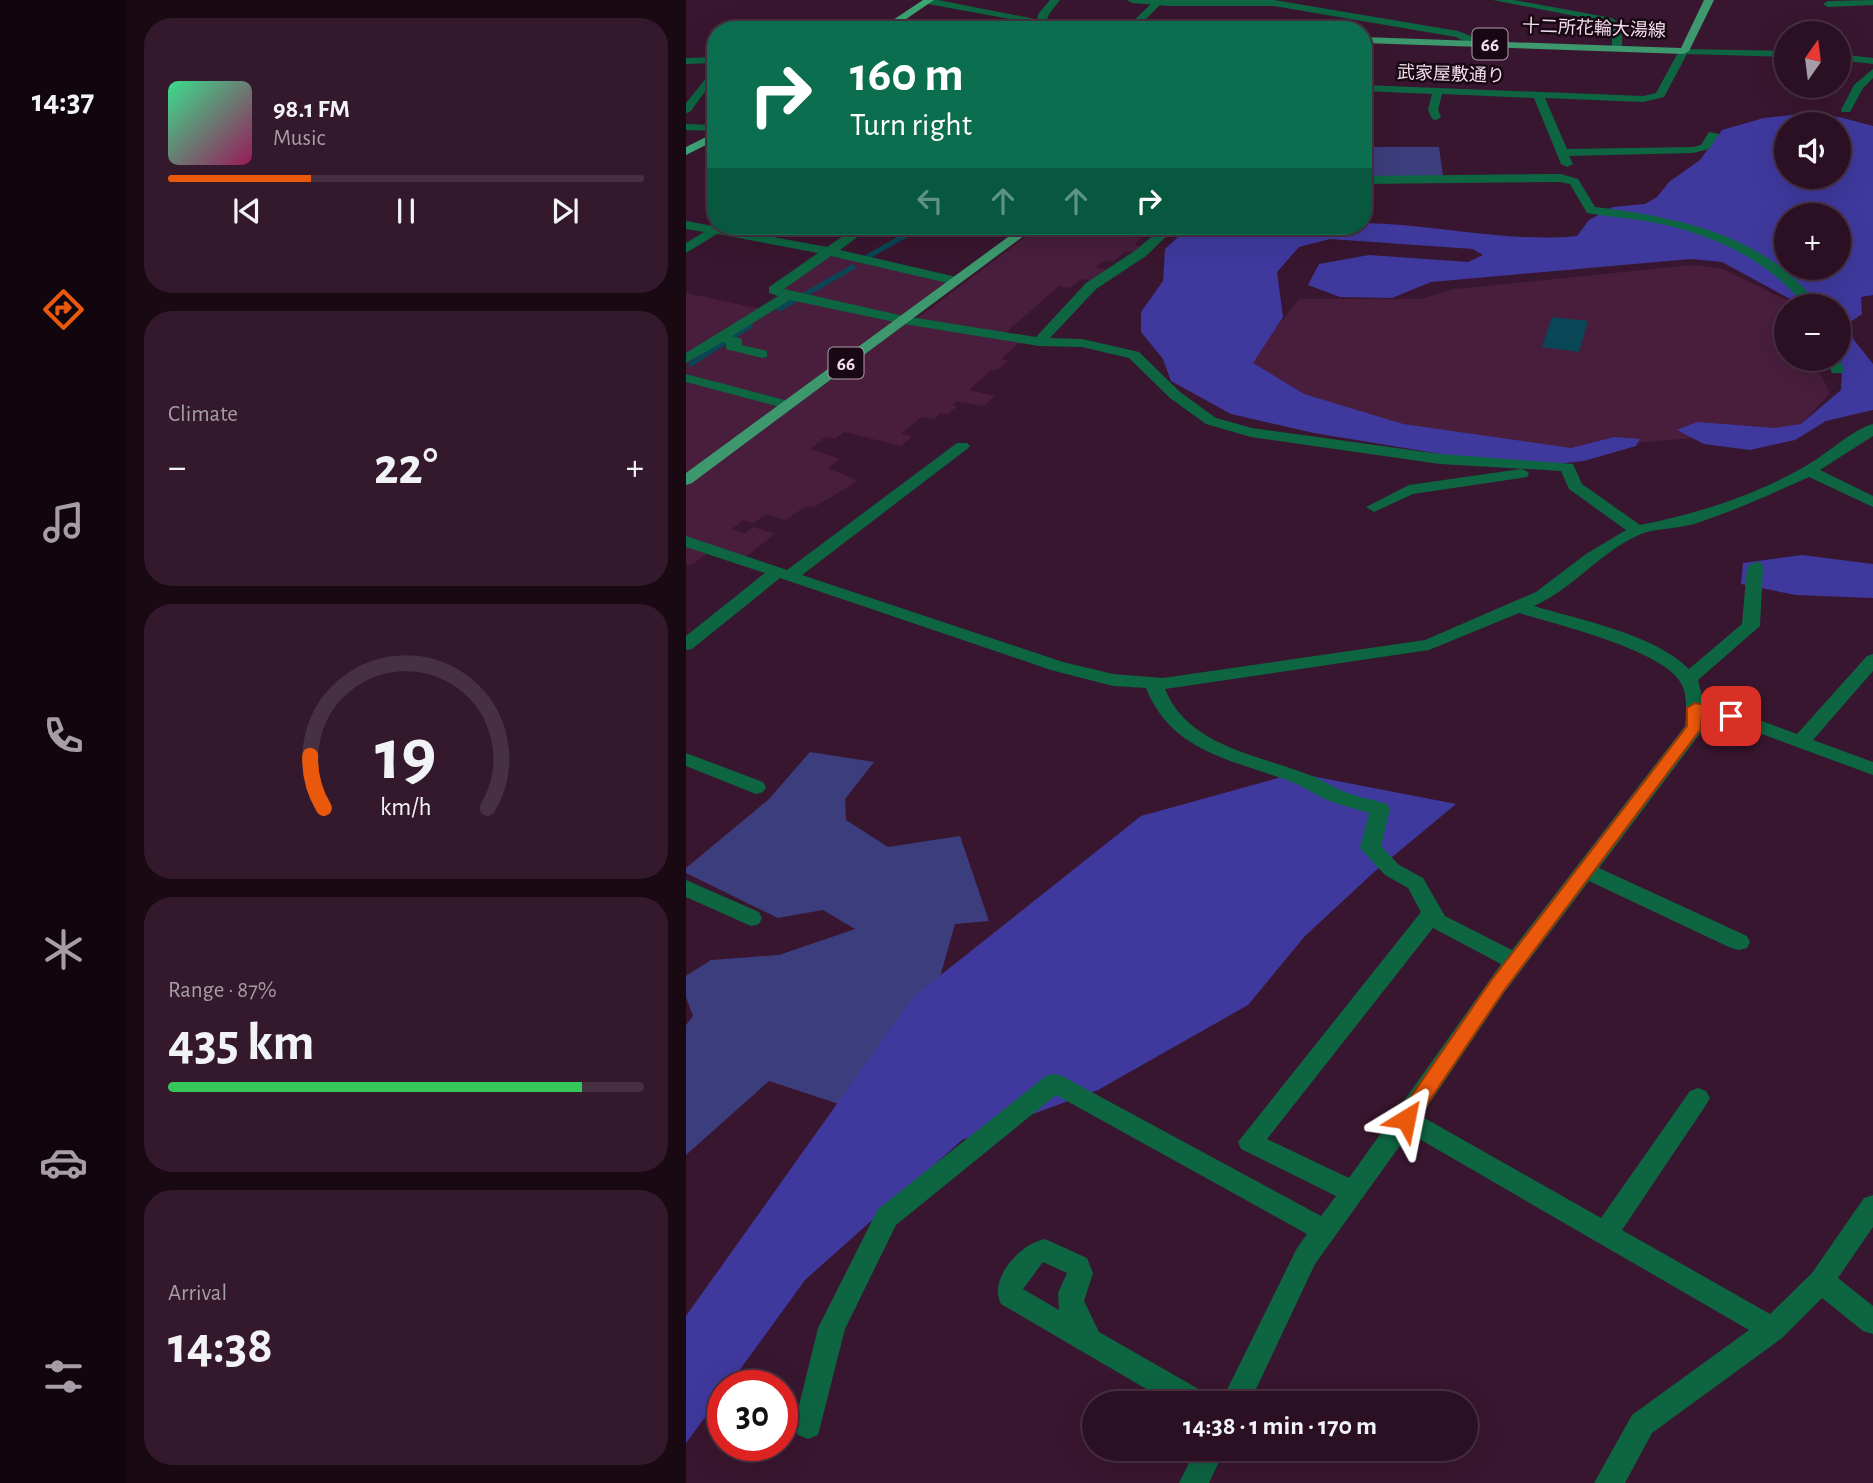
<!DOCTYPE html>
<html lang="en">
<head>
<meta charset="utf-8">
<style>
  :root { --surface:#2b1023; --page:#33192b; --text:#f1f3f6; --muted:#a69da6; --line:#473041; --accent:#ea580c }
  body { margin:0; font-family:"Alegreya Sans","Noto Sans JP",sans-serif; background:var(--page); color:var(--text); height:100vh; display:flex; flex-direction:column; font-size:26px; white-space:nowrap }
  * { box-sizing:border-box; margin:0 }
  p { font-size:23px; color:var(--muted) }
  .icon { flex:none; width:38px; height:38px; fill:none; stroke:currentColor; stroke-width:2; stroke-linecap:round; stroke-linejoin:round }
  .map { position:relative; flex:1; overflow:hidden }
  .side { display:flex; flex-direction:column; gap:18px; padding:18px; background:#180913; width:560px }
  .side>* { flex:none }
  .hud { position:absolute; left:21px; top:21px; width:665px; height:214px; border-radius:28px; box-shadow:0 7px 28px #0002,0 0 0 2px var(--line); background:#0b6e4f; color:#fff; overflow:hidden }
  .needle { width:46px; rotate:14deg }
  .buttons { position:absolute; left:1088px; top:21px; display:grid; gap:14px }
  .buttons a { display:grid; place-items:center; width:77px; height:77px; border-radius:50%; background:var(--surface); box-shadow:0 7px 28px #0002,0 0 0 2px var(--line); font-size:35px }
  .speed { position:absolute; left:21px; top:1370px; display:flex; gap:14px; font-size:35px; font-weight:700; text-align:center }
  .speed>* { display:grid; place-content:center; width:91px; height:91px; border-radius:50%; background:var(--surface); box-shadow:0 7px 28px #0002,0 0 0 2px var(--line); line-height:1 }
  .speed .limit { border:10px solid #d22; background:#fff; color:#111 }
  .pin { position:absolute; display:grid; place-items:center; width:60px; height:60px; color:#fff; margin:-30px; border-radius:14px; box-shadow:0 4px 10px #0006 }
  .me { position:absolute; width:77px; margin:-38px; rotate:35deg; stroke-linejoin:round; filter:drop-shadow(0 0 5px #0008) }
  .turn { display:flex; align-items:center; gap:24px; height:147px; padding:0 28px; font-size:32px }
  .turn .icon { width:91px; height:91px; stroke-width:2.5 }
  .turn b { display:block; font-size:49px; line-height:60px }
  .lanes { display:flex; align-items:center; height:66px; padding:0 28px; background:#0003; justify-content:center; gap:35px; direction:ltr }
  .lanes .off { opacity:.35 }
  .big { font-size:52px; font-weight:600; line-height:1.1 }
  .side .widget { flex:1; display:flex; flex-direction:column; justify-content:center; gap:10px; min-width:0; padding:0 24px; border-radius:28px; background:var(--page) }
  .side .dial { align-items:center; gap:0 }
  .dial svg { height:182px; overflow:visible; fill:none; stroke:var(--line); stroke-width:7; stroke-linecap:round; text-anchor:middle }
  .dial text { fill:var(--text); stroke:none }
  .song { display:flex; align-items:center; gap:21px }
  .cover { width:84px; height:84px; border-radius:10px; background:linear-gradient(135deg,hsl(150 70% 55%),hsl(330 70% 35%)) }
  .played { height:7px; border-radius:4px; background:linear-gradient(90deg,var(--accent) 30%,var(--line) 30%) }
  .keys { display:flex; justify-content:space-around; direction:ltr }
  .heat { display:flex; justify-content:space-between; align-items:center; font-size:38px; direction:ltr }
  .charge { height:10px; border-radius:5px; background:linear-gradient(90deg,#34c759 87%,var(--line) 0) }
  .trip { position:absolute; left:396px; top:1391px; width:396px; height:70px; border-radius:35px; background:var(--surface); box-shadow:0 7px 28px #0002,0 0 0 2px var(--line); font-weight:600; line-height:70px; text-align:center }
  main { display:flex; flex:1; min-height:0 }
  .menu { display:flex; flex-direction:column; width:126px; justify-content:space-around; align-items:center; background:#11060e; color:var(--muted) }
  .menu .icon { width:49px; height:49px }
  .menu .on { color:var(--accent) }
  .menu b { font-size:32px; color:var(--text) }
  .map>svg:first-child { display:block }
  .built { fill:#481e3c }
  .green { fill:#3c3d7c }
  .forest { fill:#3f399e; fill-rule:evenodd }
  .water { fill:#094756 }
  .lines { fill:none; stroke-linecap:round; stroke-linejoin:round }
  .stream { stroke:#094756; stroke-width:5 }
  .minor { fill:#0d6542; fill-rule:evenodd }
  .tertiary { fill:#0d6542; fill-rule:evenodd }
  .primary { fill:#3d996d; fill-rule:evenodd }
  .trunk { fill:#3da474; fill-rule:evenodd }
  .route { fill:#ea580c; stroke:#983908; stroke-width:2 }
  .labels { text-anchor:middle; stroke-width:5; stroke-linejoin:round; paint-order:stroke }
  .far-street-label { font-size:18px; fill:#f5ddec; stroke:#170813 }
  .shield { fill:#170813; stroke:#b29dab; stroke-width:2 }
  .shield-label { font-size:19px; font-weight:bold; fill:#f5ddec }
</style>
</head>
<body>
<main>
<nav class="menu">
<b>14:37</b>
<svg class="icon on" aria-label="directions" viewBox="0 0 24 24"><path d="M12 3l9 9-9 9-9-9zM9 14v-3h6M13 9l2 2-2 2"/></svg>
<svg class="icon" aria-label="music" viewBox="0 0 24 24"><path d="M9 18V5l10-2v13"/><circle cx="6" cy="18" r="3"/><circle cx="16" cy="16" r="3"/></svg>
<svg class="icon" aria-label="phone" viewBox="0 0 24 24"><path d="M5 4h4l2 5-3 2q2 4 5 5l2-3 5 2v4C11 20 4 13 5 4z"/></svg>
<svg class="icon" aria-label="climate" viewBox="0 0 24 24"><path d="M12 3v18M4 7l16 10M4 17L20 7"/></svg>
<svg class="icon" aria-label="car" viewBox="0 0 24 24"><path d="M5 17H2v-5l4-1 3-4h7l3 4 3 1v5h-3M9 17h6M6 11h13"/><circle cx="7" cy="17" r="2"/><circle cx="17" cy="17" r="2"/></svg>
<svg class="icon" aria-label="filters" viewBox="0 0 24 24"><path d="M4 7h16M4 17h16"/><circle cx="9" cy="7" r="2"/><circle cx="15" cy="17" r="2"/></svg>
</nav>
<section class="side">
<div class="widget">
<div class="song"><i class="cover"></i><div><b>98.1 FM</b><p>Music</p></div></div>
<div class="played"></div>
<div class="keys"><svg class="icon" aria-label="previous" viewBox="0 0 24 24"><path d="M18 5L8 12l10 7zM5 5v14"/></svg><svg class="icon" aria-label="pause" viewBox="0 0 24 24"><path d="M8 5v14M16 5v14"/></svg><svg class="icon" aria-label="next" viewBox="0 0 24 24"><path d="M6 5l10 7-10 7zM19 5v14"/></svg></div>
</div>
<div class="widget"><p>Climate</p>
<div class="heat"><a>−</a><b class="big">22°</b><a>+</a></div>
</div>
<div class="widget dial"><svg viewBox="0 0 100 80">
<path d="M14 69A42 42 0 1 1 86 69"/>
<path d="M14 69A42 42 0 0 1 8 46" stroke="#ea580c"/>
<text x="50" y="56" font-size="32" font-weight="700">19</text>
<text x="50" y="72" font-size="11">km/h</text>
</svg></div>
<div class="widget"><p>Range · 87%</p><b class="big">435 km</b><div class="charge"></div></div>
<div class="widget"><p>Arrival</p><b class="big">14:38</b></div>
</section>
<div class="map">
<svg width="1187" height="1483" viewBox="0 0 1187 1483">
  <rect width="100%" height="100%" fill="#39162f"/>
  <g class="built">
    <polygon points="354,226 419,226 413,232 455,238 448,245 460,248 455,253 440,251 427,262 417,261 410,267 427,271 413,282 396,279 384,288 373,286 317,335 338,339 315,359 323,361 311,370 305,370 283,390 309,396 298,406 271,401 266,405 271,406 262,414 254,413 248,419 236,417 215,433 226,437 215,446 158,432 149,439 139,437 124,449 154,459 142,468 172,481 128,507 120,506 100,520 80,514 68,523 57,520 46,529 59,533 67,527 89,534 57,559 26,550 7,564 0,564 0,359 101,296 88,290 141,251 270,281 218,320 228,321"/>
    <polygon points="1007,265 1037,269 1105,302 1106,306 1101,306 1101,359 1115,359 1118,364 1135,375 1144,393 1110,430 870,449 594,408 550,379 613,299 735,299 769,289"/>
    <polygon points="0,293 75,309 0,355"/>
  </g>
  <g class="green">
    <polygon points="683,147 753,147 757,176 684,176"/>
    <polygon points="124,752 188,762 159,799 160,820 202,847 274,836 303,921 269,924 237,1037 171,1110 83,1081 0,1155 0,1025 7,1016 0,997 0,976 25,960 93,955 169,929 137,910 92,918 0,873 0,868 82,800"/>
  </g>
  <g class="forest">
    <path d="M 1113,114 L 1153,117 L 1187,126 L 1187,295 L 1175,297 L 1176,314 L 1160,325 L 1168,340 L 1187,364 L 1187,410 L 1140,421 L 1109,440 L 1064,450 L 1018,444 L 991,430 L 1011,422 L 1089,428 L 1115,424 L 1155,390 L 1156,368 L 1122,359 L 1153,359 L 1153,306 L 1107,306 L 1104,299 L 1036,262 L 1005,259 L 745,282 L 706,298 L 654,297 L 622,285 L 633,264 L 683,255 L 782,262 L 797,255 L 787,249 L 644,239 L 613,247 L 591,272 L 597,317 L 567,363 L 618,394 L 717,424 L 885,448 L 928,437 L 954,439 L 950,446 L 898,461 L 851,466 L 785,459 L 628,433 L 545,414 L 485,381 L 477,359 L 455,332 L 455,312 L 477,281 L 479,249 L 493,236 L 519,233 L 546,226 L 677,226 L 677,223 C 749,224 820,243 891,236 L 903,220 L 927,207 L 959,204 L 971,197 L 983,182 L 1014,160 L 1036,130 L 1078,118 ZM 1101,124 L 1153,124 L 1153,177 L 1101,177 ZM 1101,215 L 1153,215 L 1153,268 L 1101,268 Z"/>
    <polygon points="1116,555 1187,564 1187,598 1110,595 1055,584 1057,563"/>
    <polygon points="610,773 770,804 687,873 619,936 562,1005 412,1090 276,1140 119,1280 42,1386 37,1386 37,1393 0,1443 0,1316 227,997 455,816"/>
  </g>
  <polygon class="water" points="866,317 902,321 893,352 856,347"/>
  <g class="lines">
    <g class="stream">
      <polyline points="181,257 236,226"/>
      <polyline points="120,294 167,267"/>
      <polyline points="93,309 111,299"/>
      <polyline points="5,364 64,326"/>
    </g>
    <g class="minor">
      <polygon points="364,0 374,0 363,14 357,30 347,30 353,13"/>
      <polygon points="441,0 588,0 772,31 785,36 792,43 787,46 770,37 588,6 483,6 446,3"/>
      <polygon points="807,0 828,0 926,18 936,26 936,48 931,51 926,48 926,27 920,22"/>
      <polygon points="1187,0 1187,5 1142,7 1137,4 1142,1"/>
      <polygon points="994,49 1101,51 1101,57 1001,54 978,97 957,102 859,98 881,149 1007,147 1015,145 1023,132 1033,134 1023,149 1007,153 883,156 887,164 881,167 875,164 848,98 756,94 752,110 755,117 750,120 746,119 742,110 746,94 677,91 677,85 957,96 970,93"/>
      <polygon points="1153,54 1187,58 1187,64 1153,60"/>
      <polygon points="30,66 30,77 4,112 0,113 0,103"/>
      <polygon points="1187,69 1187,78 1177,88 1164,112 1156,112 1155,110 1168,85"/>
      <polygon points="0,124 30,125 30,131 0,130"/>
      <path d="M 875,174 L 892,179 L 909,207 C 991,217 1081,235 1133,306 L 1119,306 C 1082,259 1024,233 965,222 C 944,218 922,217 901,213 L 884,184 L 874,182 L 677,184 L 677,176 Z"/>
      <path d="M 0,221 L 141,247 L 172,226 L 186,226 L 154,250 L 275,278 L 277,281 L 270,285 L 145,256 L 98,289 L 218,316 L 350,337 L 400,283 L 450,250 L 478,226 L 491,226 L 460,256 L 410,289 L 364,338 L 396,339 L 453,352 L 494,392 L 530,418 L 566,428 L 754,454 L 887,464 L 896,484 L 954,525 C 1010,514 1067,496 1118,467 C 1139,456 1165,430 1187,424 L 1187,436 L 1134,470 L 1187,496 L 1187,507 L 1123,477 C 1085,494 1048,511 1008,524 C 991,529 971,528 955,534 C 915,551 887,589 848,606 C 894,620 968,634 1003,669 L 1056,624 L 1061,567 L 1069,562 L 1075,563 L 1077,567 L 1074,626 L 1012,680 L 1018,704 L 1052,712 L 1111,734 L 1181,656 L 1187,654 L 1187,671 L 1127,740 L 1187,762 L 1187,775 L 1040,721 L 1018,716 L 1016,731 L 913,868 L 1061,936 L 1064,942 L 1061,948 L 1053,950 L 1045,948 L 903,881 L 818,993 L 735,1116 L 915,1218 L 1004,1091 L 1012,1088 L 1020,1091 L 1024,1098 L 1020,1105 L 936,1230 L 1084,1314 L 1126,1273 L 1178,1198 L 1187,1195 L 1187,1227 L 1152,1278 L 1187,1306 L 1187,1334 L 1177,1331 L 1136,1298 L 1096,1338 L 966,1433 L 939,1483 L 908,1483 L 946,1415 L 1063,1330 L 723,1133 L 629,1264 L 563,1404 L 534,1404 L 611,1248 L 621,1234 L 370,1095 L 210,1225 L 159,1329 L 132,1435 L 122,1439 L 112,1435 L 108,1426 L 132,1328 L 192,1209 L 360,1076 L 368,1074 L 376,1076 L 635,1216 L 650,1196 L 555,1149 L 552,1142 L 735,912 L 722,888 L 699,875 L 674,848 L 683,813 C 668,808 651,805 637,798 C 628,794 621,789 613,785 C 553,760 487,756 460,688 L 427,686 L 365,670 L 94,578 L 6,649 L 0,650 L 0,636 L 79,573 L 0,547 L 0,536 L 101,570 L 271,443 L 281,443 L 284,446 L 281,449 L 116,575 L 377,662 L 427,674 L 477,678 L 739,640 L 850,592 L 900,554 L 940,530 L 883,489 L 875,471 L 754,464 L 565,437 L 520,424 L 484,398 L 443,358 L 396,347 L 353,346 L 218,324 L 104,300 L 46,336 L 56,339 L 56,345 L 81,351 L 81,357 L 76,358 L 40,349 L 40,343 L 37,342 L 0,363 L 0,353 L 92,296 L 83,293 L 83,287 L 132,253 L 31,234 L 0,253 L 0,243 L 18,232 L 0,229 ZM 833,613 C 869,624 977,650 995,683 C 1002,695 1000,713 999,726 L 826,950 L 759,916 L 737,878 L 713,865 L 695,846 L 704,809 L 701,804 C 684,799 666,796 650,788 C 642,784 634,779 626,776 C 574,755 502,747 479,689 L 743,650 ZM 747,928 L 815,964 L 663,1178 L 581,1139 Z"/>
      <polygon points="1153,358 1158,370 1156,373 1146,373 1140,359"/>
      <polygon points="835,469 841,471 843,474 841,477 727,494 688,512 680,507 723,485"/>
      <polygon points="0,753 77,782 80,787 77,792 70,794 0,766"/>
      <polygon points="0,880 73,912 76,918 73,924 65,926 0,897"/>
      <path d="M 359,1239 L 401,1258 L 407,1273 L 398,1301 L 413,1332 L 523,1395 L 527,1404 L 486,1404 L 315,1304 C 302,1278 334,1244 359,1239 ZM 357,1262 L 381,1273 L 372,1293 L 373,1310 L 337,1289 Z"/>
      <polygon points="510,1449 539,1449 523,1483 493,1483"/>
    </g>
    <g class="tertiary">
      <polygon points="238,0 252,0 405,30 383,30 242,4"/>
      <polygon points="468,1 476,3 449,30 438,30"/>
      <polygon points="30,57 30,63 0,64 0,58"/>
      <polygon points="0,374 106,402 108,405 101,409 0,382"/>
    </g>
    <g class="primary">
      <polygon points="1018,0 1028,0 1003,51 998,54 677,43 677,37 995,48"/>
      <polygon points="337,226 351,226 6,483 0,485 0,473"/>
    </g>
    <g class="trunk">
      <polygon points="237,0 248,0 204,30 192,30"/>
      <polygon points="30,132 30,140 0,155 0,147"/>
    </g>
  </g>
  <polygon class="route" points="1009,703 1051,713 1053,716 1045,721 1016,715 1014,730 817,992 727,1125 720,1127 713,1125 710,1119 713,1114 804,982 1001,726 1001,708"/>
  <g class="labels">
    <g class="far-street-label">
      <text transform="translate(908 28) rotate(2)" y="6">十二所花輪大湯線</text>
      <text transform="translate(765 74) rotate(2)" y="6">武家屋敷通り</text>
    </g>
    <g class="shield">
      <rect x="786.5" y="28.5" width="35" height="31" rx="5"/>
      <rect x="142.5" y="347.5" width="35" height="31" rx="5"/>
    </g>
    <g class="shield-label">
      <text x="804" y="51">66</text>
      <text x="160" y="370">66</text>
    </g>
  </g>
</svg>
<div class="buttons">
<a><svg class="needle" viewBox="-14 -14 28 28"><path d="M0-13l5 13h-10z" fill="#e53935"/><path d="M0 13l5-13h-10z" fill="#a69da6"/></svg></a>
<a><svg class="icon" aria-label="sound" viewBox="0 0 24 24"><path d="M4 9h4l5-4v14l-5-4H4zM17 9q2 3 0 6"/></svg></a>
<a>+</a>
<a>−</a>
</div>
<div class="speed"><div class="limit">30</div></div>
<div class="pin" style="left:1045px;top:716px;background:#d93025"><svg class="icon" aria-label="arrive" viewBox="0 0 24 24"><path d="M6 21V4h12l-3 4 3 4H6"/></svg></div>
<svg class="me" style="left:720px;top:1119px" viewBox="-20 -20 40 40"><path d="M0-17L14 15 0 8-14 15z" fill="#ea580c" stroke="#fff" stroke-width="4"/></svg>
<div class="trip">14:38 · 1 min · 170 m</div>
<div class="hud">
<div class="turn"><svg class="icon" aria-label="right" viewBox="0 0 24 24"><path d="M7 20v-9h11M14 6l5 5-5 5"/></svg><div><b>160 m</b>Turn right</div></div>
<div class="lanes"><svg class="icon off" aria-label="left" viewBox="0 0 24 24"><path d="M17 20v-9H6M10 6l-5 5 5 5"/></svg><svg class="icon off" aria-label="ahead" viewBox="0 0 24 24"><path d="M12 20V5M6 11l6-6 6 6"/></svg><svg class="icon off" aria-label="ahead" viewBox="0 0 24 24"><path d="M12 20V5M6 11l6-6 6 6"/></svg><svg class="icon" aria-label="right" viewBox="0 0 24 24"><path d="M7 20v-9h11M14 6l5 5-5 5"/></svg></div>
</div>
</div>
</main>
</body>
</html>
